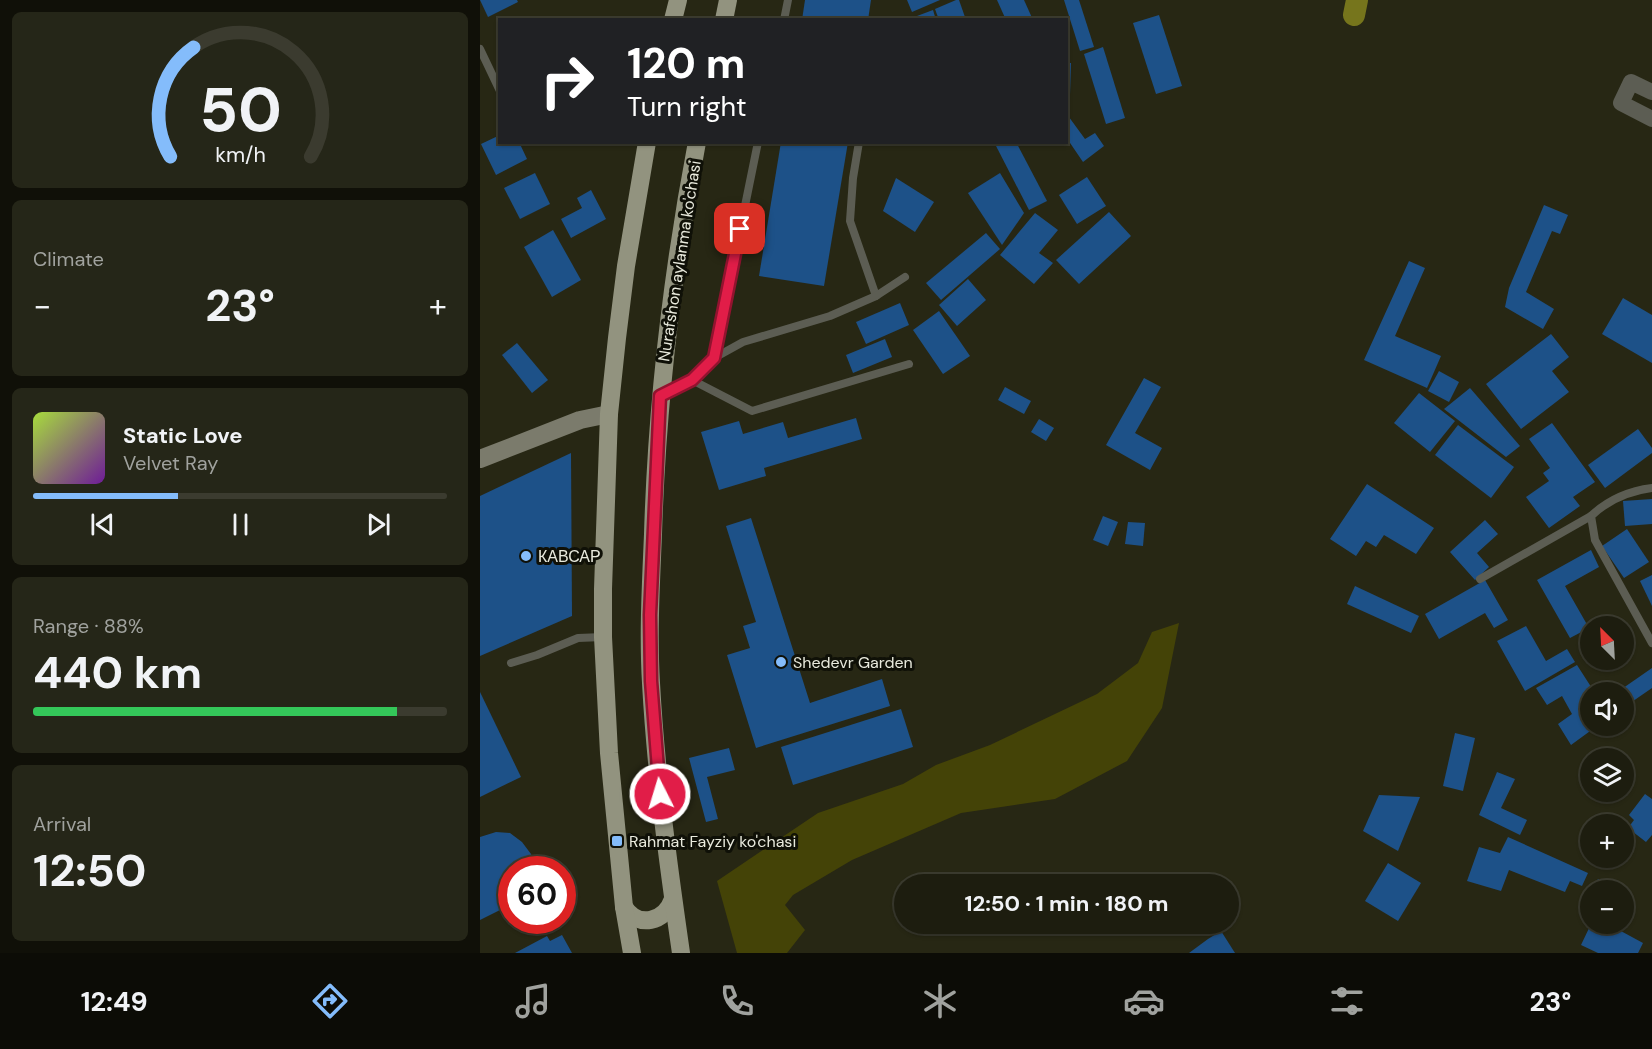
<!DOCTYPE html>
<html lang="en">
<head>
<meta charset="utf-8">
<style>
  :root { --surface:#1d1d0f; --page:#252618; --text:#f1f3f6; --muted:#a0a29e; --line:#3b3b2f; --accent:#84bcfb }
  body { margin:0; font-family:"DM Sans",sans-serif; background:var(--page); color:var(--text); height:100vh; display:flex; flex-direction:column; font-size:22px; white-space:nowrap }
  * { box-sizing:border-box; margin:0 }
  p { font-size:20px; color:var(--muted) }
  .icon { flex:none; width:33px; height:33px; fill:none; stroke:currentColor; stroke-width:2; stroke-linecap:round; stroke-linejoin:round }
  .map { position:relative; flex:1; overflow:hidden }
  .drawer { display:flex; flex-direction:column; gap:12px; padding:12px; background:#101008; width:480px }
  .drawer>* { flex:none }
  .banner { position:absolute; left:18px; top:18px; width:570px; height:126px; border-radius:0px; box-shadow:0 2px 4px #0004,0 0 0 2px var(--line); background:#202124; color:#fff; overflow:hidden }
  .needle { width:39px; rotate:336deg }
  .tools { position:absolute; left:1100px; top:616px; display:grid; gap:12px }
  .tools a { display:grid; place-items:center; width:54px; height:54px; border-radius:50%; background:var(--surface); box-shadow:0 2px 4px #0004,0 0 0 2px var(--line); font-size:30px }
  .speed { position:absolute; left:18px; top:856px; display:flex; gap:12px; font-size:30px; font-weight:700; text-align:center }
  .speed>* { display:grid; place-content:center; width:78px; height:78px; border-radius:50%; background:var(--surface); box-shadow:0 2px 4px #0004,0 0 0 2px var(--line); line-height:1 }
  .speed .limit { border:9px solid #d22; background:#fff; color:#111 }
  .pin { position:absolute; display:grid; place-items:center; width:51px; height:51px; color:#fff; margin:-26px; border-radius:12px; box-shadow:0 3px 9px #0006 }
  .me { position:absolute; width:66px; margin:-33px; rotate:355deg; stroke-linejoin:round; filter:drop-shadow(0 0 4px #0008) }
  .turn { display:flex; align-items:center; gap:21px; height:126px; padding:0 30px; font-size:27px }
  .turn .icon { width:78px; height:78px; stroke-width:2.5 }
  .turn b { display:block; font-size:42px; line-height:51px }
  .big { font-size:45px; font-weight:700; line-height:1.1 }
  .drawer .widget { flex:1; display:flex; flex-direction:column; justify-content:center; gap:9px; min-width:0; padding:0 21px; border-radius:9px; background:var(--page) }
  .drawer .dial { align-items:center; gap:0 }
  .dial svg { height:156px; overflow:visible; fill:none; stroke:var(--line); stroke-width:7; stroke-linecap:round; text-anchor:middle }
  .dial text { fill:var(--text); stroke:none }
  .song { display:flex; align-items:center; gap:18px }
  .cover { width:72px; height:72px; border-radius:9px; background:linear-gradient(135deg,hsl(80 70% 55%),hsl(280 70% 35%)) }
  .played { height:6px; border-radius:3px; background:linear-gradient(90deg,var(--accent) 35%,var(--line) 35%) }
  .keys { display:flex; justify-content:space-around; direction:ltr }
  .heat { display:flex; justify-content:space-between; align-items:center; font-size:33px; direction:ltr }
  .charge { height:9px; border-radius:4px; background:linear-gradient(90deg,#34c759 88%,var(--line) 0) }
  .trip { position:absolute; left:414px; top:874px; width:345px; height:60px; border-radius:30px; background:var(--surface); box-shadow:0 2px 4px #0004,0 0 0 2px var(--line); font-weight:700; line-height:60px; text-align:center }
  .tabs { display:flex; height:96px; justify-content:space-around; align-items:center; background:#0c0c06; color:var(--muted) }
  .tabs .icon { width:42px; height:42px }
  .tabs .active { color:var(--accent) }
  .tabs b { font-size:27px; color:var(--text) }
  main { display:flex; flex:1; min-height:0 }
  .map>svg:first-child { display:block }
  .green { fill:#444307 }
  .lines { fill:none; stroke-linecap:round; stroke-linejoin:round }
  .canal { stroke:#76751c; stroke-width:22 }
  .building { fill:#1d5188 }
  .lane { stroke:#5c5d53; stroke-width:8 }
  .street { stroke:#5c5d53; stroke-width:16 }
  .secondary { stroke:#7b7b6c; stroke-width:18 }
  .primary { stroke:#92937f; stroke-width:18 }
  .route-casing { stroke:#92132f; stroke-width:15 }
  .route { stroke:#e11d48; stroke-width:10 }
  .poi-dot { fill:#84bcfb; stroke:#0f1007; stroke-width:2 }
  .labels { text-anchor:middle; stroke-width:6; stroke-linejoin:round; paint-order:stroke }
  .street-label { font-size:16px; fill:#e9eadd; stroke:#0f1007 }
  .poi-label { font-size:16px; fill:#e9eadd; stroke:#0f1007; text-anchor:start }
</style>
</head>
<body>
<main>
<section class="drawer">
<div class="widget dial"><svg viewBox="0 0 100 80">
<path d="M14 69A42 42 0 1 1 86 69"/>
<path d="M14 69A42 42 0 0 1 26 13" stroke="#84bcfb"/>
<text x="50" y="56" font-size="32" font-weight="700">50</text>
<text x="50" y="72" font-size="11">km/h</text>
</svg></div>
<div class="widget"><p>Climate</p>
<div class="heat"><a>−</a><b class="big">23°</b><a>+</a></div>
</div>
<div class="widget">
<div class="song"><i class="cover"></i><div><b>Static Love</b><p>Velvet Ray</p></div></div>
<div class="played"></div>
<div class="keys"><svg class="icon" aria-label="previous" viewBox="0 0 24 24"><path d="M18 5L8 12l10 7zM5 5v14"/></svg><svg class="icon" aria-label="pause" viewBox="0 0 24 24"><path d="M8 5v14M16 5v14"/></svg><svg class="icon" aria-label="next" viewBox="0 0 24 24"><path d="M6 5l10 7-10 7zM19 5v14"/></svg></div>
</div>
<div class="widget"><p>Range · 88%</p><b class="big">440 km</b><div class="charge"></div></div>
<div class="widget"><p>Arrival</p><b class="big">12:50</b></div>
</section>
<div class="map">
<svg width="1172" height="953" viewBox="0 0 1172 953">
  <rect width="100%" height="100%" fill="#272714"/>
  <polygon class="green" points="699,623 682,708 647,761 575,799 481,813 372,860 313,895 305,905 325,930 307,953 257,953 237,881 338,813 423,784 456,765 510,745 617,694 658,663 672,632"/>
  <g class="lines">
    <polyline class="canal" points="874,15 877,0"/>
  </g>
  <g class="building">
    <polygon points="0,0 37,0 38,2 8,17"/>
    <polygon points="325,0 391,0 388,20 322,20"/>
    <polygon points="427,0 460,0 432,12"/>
    <polygon points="476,0 479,0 486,20 459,20 455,9"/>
    <polygon points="517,0 544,0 553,20 526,20"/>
    <polygon points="584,0 599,0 614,47 600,51"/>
    <polygon points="453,10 456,20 439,20 437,16"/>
    <polygon points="679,15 702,86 676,94 653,23"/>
    <polygon points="623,47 645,118 626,124 604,54"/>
    <polygon points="586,63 591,63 590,94 586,94"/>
    <polygon points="586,113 605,139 615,133 624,146 603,162 586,137"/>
    <polygon points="20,135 20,142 39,142 47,159 16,175 1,144"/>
    <polygon points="301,142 368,142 344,286 279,276"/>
    <polygon points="514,142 536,142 567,201 549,210"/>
    <polygon points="55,173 70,204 40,219 24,188"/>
    <polygon points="520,173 544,213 522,245 488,193"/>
    <polygon points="607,177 626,206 597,224 579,195"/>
    <polygon points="416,178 454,202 435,232 403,211"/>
    <polygon points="111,190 126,219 91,238 81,219 102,208 97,198"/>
    <polygon points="1064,205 1088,215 1080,234 1072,231 1046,292 1074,309 1063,329 1025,307 1029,288"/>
    <polygon points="629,212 651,236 599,284 576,260"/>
    <polygon points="555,213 578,230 559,253 573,263 554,284 520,255"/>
    <polygon points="73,230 101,280 72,297 44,247"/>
    <polygon points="506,233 520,249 461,300 446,283"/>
    <polygon points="929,261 945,268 915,336 961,356 947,388 884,360"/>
    <polygon points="488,279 506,300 477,326 459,305"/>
    <polygon points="1143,298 1172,315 1172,363 1122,334"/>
    <polygon points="420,303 429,325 386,344 376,322"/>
    <polygon points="459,311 490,356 463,374 433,330"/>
    <polygon points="1071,334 1089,357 1072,371 1089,392 1041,429 1006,384"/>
    <polygon points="405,339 412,357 373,373 366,355"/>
    <polygon points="37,343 68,380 52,393 22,355"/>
    <polygon points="959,371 979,382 969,402 948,391"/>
    <polygon points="664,378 681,387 655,433 682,448 670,470 626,445"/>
    <polygon points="525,387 551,401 544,414 518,400"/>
    <polygon points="990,388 1040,446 1026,457 964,409"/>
    <polygon points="939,393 975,421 950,452 914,423"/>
    <polygon points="376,418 382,439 284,468 286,476 239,490 221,432 259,421 263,434 303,422 308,438"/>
    <polygon points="559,419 574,428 566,441 551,432"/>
    <polygon points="1072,423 1115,482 1093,497 1100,506 1069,528 1046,497 1069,481 1063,473 1070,468 1049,439"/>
    <polygon points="978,425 1034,467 1011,498 955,455"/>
    <polygon points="1158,429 1172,448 1172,453 1125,488 1108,465"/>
    <polygon points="91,453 92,616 0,656 0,496"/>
    <polygon points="887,484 954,528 936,554 904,535 896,547 886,541 876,556 850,539"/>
    <polygon points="1172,499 1172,524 1145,526 1143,501"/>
    <polygon points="623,516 638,522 628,546 613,540"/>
    <polygon points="271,518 330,703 402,679 410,706 276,748 247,655 270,648 263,626 276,622 246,526"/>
    <polygon points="1005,520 1018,534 997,553 1009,567 995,580 970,552"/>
    <polygon points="648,522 665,523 663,546 645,544"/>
    <polygon points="1147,529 1169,562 1144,578 1122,546"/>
    <polygon points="1111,550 1119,567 1085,586 1109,628 1090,638 1057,580"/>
    <polygon points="1172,575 1172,606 1160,581"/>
    <polygon points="1005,580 1028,620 1014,628 1005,613 959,639 945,614"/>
    <polygon points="875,586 939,616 931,633 867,604"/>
    <polygon points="1046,626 1066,661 1087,649 1095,662 1045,691 1017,641"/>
    <polygon points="1097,665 1115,693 1110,693 1110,726 1117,726 1091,745 1078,724 1092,714 1082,696 1067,705 1056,688"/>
    <polygon points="1172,668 1172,688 1143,708 1143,693 1136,693"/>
    <polygon points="0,692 41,777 0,797"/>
    <polygon points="421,709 433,747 313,785 301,747"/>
    <polygon points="975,733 995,738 983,791 963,786"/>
    <polygon points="249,748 255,770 227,777 238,819 226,822 209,758"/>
    <polygon points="1017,772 1035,779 1021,808 1047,820 1040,835 999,815"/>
    <polygon points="1165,794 1172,799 1172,835 1166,842 1148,828 1154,820 1149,815"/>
    <polygon points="899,795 940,797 918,851 883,831"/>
    <polygon points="16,832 30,833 42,842 51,854 55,870 32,870 32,904 0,920 0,837"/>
    <polygon points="1028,837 1108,873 1102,886 1090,881 1085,892 1029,870 1021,891 987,881 999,847 1020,853"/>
    <polygon points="908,863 941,883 918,921 885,901"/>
    <polygon points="1118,879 1138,891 1112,891"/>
    <polygon points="1143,894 1155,901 1143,922"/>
    <polygon points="1110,895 1110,922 1100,916"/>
    <polygon points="1111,924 1142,924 1139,930 1163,943 1158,953 1118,953 1101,945"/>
    <polygon points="741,931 755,953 709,953 728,939"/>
    <polygon points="82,935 92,953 35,953 67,936 70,941"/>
  </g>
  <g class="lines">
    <g class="lane">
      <polyline points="304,20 308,0"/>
      <polyline points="0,49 20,91"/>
      <polyline points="379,142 373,178 370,221 396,296"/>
      <polyline points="234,358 278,142"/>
      <polyline points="212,380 234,358 263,342 350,316 396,296 425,277"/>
      <polyline points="183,395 212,380 272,411 429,364"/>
      <path d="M 1172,488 C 1148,491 1129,499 1111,516 L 1115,540 L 1172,643"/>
      <polyline points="1000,579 1111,516"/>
      <polyline points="31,663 57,655 98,638 123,637"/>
    </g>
    <polyline class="street" points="1172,92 1151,82 1141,103 1172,119"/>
    <polyline class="secondary" points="0,459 100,420 129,414"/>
    <g class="primary">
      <polyline points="193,20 198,0"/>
      <polyline points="244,20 248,0"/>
      <path d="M 144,907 C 158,929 185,922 193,899"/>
      <polyline points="152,953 144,907 129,753 123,637 123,589 129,414 137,338 146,266 167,142"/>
      <path d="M 201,953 C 188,863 176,774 171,683 C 168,633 171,583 173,534 C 177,401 192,273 217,142"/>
    </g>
  </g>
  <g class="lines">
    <g class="route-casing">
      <polyline id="route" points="180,794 171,681 170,615 180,396 212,380 234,358 260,229"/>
    </g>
    <use href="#route" class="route"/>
  </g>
  <g class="poi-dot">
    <circle cx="46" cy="556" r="6"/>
    <circle cx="301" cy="662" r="6"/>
    <rect x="131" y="835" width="12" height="12" rx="3"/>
  </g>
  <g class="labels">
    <g class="street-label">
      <text transform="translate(199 261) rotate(-81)" y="6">Nurafshon aylanma ko'chasi</text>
    </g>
    <g class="poi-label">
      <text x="58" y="562">КАВСАР</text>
      <text x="313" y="668">Shedevr Garden</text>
      <text x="149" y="847">Rahmat Fayziy ko'chasi</text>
    </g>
  </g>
</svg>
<div class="tools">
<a><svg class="needle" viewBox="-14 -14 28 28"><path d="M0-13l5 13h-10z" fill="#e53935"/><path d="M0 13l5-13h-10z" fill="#a0a29e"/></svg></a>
<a><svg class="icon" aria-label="sound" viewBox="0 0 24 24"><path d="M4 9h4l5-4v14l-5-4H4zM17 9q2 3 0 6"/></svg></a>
<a><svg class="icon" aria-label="layers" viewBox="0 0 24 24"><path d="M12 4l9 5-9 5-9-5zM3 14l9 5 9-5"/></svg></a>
<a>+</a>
<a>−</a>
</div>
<div class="speed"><div class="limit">60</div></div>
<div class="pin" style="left:260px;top:229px;background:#d93025"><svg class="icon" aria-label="arrive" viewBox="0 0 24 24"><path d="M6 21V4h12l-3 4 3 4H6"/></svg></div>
<svg class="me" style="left:180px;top:794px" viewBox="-20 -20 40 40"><circle r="17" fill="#e11d48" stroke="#fff" stroke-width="3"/><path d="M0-11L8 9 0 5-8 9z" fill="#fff"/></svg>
<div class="trip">12:50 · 1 min · 180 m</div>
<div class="banner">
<div class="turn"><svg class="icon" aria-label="right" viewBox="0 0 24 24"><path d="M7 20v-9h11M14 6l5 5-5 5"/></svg><div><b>120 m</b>Turn right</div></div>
</div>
</div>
</main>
<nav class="tabs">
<b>12:49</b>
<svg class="icon active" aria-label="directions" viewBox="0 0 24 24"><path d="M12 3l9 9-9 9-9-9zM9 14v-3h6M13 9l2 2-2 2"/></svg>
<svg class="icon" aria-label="music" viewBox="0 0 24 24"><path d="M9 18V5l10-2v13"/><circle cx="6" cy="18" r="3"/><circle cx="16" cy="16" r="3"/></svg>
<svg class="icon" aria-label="phone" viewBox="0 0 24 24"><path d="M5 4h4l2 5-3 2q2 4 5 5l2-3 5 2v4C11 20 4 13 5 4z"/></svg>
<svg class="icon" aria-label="climate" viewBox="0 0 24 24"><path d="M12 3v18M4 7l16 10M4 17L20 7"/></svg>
<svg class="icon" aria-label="car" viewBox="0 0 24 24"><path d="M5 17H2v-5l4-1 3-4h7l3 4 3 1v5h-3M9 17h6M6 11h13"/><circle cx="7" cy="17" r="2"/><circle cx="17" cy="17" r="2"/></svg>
<svg class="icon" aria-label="filters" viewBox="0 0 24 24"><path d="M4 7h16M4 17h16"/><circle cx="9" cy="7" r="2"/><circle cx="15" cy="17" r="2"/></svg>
<b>23°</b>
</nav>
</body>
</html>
